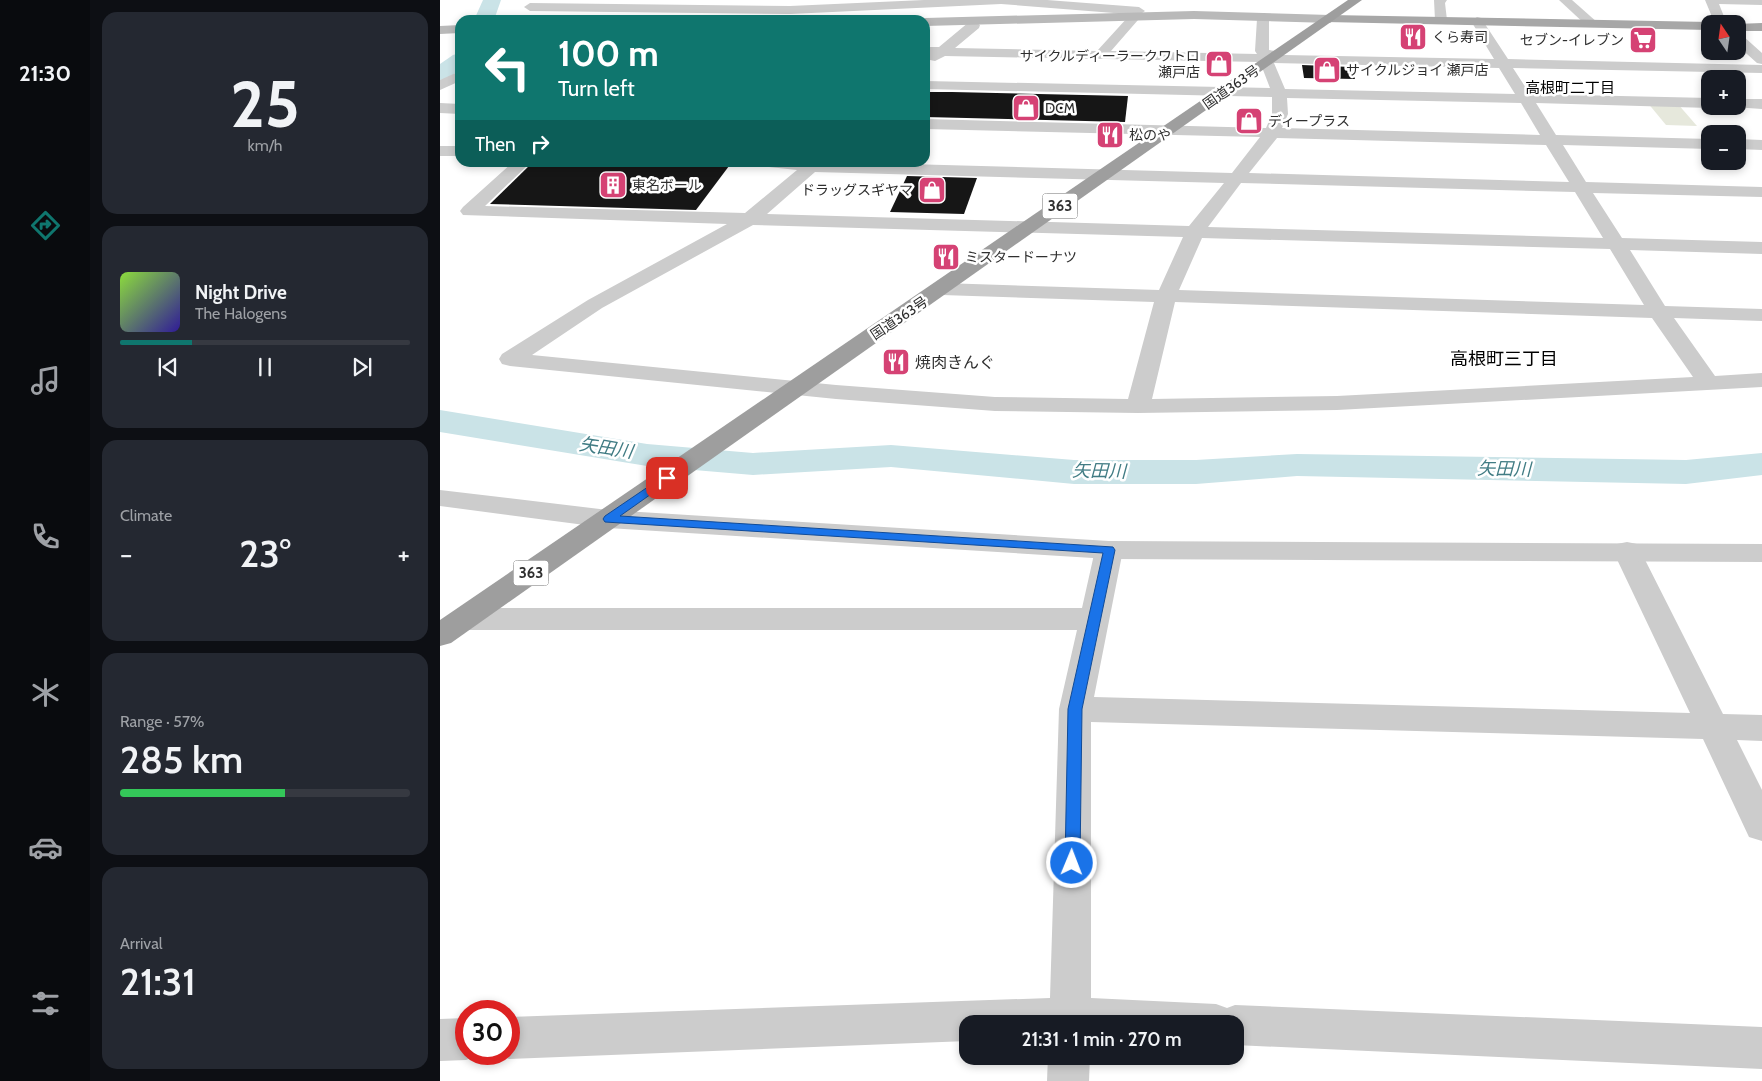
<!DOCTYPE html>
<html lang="en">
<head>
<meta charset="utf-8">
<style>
  :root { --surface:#171b24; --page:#242831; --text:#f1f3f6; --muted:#9ea1a6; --line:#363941; --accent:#0f766e }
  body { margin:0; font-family:Cabin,"Noto Sans JP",sans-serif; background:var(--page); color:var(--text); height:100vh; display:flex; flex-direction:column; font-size:19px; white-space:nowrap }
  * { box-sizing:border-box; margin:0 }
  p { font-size:16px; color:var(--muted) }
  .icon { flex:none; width:28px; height:28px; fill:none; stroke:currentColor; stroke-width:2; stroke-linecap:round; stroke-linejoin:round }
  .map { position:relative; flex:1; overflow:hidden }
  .drawer { display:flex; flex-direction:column; gap:12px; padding:12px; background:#0d0f14; width:350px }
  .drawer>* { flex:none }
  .hud { position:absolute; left:15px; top:15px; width:475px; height:152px; border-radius:15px; box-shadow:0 2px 8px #0003; background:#0f766e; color:#fff; overflow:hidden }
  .needle { width:32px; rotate:347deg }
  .fabs { position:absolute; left:1261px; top:15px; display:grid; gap:10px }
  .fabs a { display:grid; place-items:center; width:45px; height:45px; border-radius:10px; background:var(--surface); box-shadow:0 2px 8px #0003; font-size:25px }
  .speed { position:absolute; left:15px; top:1000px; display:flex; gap:10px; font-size:25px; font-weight:700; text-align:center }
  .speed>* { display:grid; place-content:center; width:65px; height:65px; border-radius:50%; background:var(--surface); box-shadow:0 2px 8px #0003; line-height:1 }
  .speed .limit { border:8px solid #d22; background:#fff; color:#111 }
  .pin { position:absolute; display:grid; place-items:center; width:42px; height:42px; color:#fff; margin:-21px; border-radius:10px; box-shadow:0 2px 8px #0006 }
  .me { position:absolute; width:55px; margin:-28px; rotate:1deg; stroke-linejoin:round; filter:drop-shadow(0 0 4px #0008) }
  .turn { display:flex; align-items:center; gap:18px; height:105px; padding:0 20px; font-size:22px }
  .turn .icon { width:65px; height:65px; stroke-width:2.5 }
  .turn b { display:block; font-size:35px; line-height:42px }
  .then { display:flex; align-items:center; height:48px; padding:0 20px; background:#0003; gap:10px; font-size:19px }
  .big { font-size:38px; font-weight:600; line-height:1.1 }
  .drawer .tile { flex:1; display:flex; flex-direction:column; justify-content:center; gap:8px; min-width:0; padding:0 18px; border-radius:15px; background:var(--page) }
  .drawer .dial { align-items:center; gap:0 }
  .dial b { font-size:65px; line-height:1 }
  .song { display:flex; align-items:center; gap:15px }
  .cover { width:60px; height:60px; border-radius:8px; background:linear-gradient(135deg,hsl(90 70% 55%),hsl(250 70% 35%)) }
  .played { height:5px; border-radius:2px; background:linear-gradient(90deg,var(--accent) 25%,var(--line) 25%) }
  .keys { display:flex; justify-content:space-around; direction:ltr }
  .heat { display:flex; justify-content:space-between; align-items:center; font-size:28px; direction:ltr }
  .charge { height:8px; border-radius:4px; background:linear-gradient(90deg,#34c759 57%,var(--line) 0) }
  .trip { position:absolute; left:519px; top:1015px; width:285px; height:50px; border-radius:15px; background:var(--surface); box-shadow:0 2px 8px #0003; font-weight:600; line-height:50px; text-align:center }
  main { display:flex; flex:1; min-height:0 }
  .tab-bar { display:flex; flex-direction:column; width:90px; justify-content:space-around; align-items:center; background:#090b0e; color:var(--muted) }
  .tab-bar .icon { width:35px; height:35px }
  .tab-bar .selected { color:var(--accent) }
  .tab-bar b { font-size:22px; color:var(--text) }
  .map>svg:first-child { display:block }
  .green { fill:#e6e8dc }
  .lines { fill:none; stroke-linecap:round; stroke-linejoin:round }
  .river { fill:#cae3e7; fill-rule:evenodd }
  .building { fill:#161616 }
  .minor { fill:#ccc; fill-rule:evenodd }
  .tertiary { fill:#ccc; fill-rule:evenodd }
  .secondary { fill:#b9b9b9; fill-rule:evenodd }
  .primary { fill:#a7a7a7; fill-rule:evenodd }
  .trunk { fill:#9e9e9e; fill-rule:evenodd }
  .route { fill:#1a73e8; stroke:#114b97 }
  .labels { text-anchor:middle; stroke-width:5; stroke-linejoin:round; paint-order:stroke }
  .far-poi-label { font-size:14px; fill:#2f2f2f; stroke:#fff; text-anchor:start }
  .far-street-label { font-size:14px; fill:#2f2f2f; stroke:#fff }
  .far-neighbourhood-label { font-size:15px; fill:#000; stroke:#fff }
  .shield { fill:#fff; stroke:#6d6d6d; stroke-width:1 }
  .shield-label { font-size:15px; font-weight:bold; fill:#2f2f2f }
  .poi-label { font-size:16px; fill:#2f2f2f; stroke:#fff; text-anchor:start }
  .neighbourhood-label { font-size:18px; fill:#000; stroke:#fff }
  .water-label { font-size:18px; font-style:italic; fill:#417c84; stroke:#fff }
</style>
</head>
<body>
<main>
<nav class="tab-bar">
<b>21:30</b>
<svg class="icon selected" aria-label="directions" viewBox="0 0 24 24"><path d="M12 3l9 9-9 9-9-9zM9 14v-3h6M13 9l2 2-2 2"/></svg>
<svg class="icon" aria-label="music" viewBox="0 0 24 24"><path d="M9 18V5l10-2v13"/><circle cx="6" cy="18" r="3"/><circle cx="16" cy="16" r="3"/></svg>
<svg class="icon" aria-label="phone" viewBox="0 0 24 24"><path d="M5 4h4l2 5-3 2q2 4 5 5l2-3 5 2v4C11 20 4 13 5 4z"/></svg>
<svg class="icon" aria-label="climate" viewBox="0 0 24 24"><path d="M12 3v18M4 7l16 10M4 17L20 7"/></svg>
<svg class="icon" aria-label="car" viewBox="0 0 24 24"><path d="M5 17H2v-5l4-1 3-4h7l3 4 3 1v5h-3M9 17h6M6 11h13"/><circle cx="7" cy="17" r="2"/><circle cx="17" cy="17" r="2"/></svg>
<svg class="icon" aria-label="filters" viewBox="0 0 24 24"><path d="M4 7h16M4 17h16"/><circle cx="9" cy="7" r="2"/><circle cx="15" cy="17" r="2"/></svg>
</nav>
<section class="drawer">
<div class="tile dial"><b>25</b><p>km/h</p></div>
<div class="tile">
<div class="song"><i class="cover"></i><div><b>Night Drive</b><p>The Halogens</p></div></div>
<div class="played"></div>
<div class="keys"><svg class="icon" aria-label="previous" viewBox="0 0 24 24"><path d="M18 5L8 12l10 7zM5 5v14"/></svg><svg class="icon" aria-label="pause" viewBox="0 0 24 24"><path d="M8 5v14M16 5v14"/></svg><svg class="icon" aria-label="next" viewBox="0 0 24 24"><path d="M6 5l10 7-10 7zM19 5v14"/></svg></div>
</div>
<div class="tile"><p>Climate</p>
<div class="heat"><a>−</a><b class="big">23°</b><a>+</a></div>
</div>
<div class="tile"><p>Range · 57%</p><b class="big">285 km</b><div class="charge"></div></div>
<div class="tile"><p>Arrival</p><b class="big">21:31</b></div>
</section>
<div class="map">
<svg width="1322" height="1081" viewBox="0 0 1322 1081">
  <rect width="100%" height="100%" fill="#fff"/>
  <polygon class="green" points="1207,102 1237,103 1257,126 1226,125"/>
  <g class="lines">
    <g class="river">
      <polygon points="43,0 61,0 54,20 34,20"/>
      <polygon points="20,53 20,69 8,79 0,80 0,64 13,55"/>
      <polygon points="0,410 207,444 313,453 451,445 634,460 756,460 857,454 1246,460 1322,453 1322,475 1246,484 857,476 756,484 634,484 451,467 313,475 207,466 0,432"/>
    </g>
  </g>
  <g class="building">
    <polygon points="862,65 911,67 915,79 864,78"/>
    <polygon points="485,92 512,92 688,96 685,122 485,117"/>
    <polygon points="93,162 292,162 256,210 50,204"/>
    <polygon points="467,176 537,178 524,214 450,212"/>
  </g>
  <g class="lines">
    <g class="minor">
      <polygon points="484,0 607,0 699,7 705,11 699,15 561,4 350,14 90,11 84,7 90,3 350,6"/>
      <polygon points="994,0 1007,0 1005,3 1007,20 1005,23 997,23 995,20"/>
      <polygon points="1119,0 1132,0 1158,23 1152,27 1147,26"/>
      <polygon points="1265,0 1322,0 1322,5 1279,4 1287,24 1275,24"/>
      <path d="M 823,15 L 829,19 L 829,50 L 842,52 L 844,55 L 1054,59 L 1031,21 L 1037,17 L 1041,18 L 1068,59 L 1322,65 L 1322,73 L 1073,68 L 1090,94 L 1270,98 L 1270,106 L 1275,106 L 1270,108 L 1096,103 L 1116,135 L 1270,139 L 1270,149 L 1123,145 L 1146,182 L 1322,187 L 1322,197 L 1153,193 L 1182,238 L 1322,242 L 1322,254 L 1190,250 L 1225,306 L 1322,309 L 1322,321 L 1234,318 L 1275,376 L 1322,373 L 1322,387 L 897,410 L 698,413 L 555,411 L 396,399 L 70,366 L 62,364 L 59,359 L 62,354 L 148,300 L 287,224 L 23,215 L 20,211 L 23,207 L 73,162 L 91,162 L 45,206 L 305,213 L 357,170 L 320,166 L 318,162 L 393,162 L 792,173 L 820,137 L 485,129 L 485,119 L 826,128 L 832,114 L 832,97 L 485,89 L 485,81 L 830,88 L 820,62 L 505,56 L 495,61 L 490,60 L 488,57 L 489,55 L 485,55 L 485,47 L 499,47 L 529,22 L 534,21 L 540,25 L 539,28 L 515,48 L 657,51 L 688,17 L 692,16 L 698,20 L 671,51 L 817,54 L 815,51 L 817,19 ZM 834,63 L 1059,68 L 1075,94 L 845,89 ZM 847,98 L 1081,103 L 1100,135 L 842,128 L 848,114 ZM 837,138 L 1106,145 L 1129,182 L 809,173 ZM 375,172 L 784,183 L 749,226 L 327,214 ZM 801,183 L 1135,192 L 1163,238 L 768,227 ZM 313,225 L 743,237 L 719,290 L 502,283 L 495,285 L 492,289 L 495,293 L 502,295 L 714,302 L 688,399 L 555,397 L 396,385 L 92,355 L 162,308 ZM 762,238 L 1170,249 L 1204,305 L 739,290 ZM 735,302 L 1212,318 L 1253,377 L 897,396 L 712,399 Z"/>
      <polygon points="1298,35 1303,36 1322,53 1322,64 1317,63 1298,46"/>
      <polygon points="20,71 20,81 0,90 0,80"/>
      <polygon points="1298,99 1322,99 1322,109 1293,107 1298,106"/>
      <polygon points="0,103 20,104 20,114 0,113"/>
      <polygon points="1298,139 1322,140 1322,150 1298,149"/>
      <rect x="0" y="146" width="20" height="10"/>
      <polygon points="0,490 168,510 178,513 181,519 178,525 168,528 0,506"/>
      <polygon points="669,541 679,543 683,550 654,697 1250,713 1173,551 1177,544 1187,542 1197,544 1283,714 1322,715 1322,741 1297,740 1322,790 1322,841 1309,837 1263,739 651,722 651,998 776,1004 787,1008 795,1005 1322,1027 1322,1069 795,1045 795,1024 528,1024 528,1041 69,1059 57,1054 69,1054 69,1017 610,998 619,709 637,630 24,630 13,626 9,619 13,612 24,608 642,608 655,550 659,543"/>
      <polygon points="26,1018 26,1054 41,1054 26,1060 0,1061 0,1019"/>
      <polygon points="608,1056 650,1056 649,1081 607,1081"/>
    </g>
    <polygon class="tertiary" points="168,510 669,541 1322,544 1322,562 669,559 168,528 158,525 155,519 158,513"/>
    <g class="secondary">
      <polygon points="754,11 890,15 896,19 890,23 754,19 485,26 485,20 480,20 485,18"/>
      <polygon points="111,16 235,16 241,20 105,20"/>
      <polygon points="20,25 20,33 0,34 0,26"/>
    </g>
    <g class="primary">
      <polygon points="890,15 1270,22 1275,24 1270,24 1270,30 886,22 884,19 886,16"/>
      <polygon points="1322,23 1322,31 1298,31 1298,24 1296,24"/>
    </g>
    <polygon class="trunk" points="908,0 922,0 11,643 0,646 0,620"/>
  </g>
  <polygon class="route" points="227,474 231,475 232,478 231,480 180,516 673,547 675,550 642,709 640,863 638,868 632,870 627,868 625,863 628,709 663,553 165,522 163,519 165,516"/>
  <defs>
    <g id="restaurant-square" transform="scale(1.4375)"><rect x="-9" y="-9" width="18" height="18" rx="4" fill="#d54274" stroke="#fff"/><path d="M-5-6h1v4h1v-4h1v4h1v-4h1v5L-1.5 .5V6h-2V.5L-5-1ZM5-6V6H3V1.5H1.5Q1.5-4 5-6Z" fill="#fff"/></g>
    <g id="supermarket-square" transform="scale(1.4375)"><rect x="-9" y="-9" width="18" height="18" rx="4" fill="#d54274" stroke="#fff"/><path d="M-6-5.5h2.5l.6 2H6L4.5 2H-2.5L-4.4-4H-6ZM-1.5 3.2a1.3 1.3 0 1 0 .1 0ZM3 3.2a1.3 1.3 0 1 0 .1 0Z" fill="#fff"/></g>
    <g id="shop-square" transform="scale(1.4375)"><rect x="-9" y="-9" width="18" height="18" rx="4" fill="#d54274" stroke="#fff"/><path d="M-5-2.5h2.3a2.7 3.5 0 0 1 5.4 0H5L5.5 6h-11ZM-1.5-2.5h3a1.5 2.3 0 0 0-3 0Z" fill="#fff"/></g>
    <g id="building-square" transform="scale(1.4375)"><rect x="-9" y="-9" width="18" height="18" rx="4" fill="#d54274" stroke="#fff"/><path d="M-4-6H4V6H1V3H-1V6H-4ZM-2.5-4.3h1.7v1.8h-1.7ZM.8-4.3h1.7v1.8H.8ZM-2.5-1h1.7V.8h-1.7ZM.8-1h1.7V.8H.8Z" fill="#fff"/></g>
  </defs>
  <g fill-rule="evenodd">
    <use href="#restaurant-square" x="973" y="37"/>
    <use href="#supermarket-square" x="1203" y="40"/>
    <use href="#shop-square" x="779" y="64"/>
    <use href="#shop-square" x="887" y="70"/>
    <use href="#shop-square" x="586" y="108"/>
    <use href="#shop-square" x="809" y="121"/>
    <use href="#restaurant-square" x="670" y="135"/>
    <use href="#building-square" x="173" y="185"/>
    <use href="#shop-square" x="492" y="190"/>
    <use href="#restaurant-square" x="506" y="257"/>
    <use href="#restaurant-square" x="456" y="362"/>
  </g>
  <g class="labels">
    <g class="far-poi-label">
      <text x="992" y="42">くら寿司</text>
      <text x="1184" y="45" text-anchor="end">セブン-イレブン</text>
      <text x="760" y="61" text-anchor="end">サイクルディーラークワトロ<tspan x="760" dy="16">瀬戸店</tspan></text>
      <text x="906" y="75">サイクルジョイ 瀬戸店</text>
      <text x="605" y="113">DCM</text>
      <text x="828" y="126">ディープラス</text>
      <text x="689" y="140">松のや</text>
      <text x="192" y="190">東名ボール</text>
      <text x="473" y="195" text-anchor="end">ドラッグスギヤマ</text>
      <text x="525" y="262">ミスタードーナツ</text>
    </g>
    <g class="far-street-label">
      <text transform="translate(791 87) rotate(-35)" y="5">国道363号</text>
      <text transform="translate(459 318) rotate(-34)" y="5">国道363号</text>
    </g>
    <g class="far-neighbourhood-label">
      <text x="1130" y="93">高根町二丁目</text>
    </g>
    <g class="shield">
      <rect x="602.5" y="193.5" width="35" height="25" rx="4"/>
      <rect x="73.5" y="560.5" width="35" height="25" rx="4"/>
    </g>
    <g class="shield-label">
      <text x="620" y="211">363</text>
      <text x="91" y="578">363</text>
    </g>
    <g class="poi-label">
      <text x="475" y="368">焼肉きんぐ</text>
    </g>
    <g class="neighbourhood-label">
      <text x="1064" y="365">高根町三丁目</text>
    </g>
    <g class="water-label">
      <text transform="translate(166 448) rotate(9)" y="6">矢田川</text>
      <text transform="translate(1064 469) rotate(1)" y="6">矢田川</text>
      <text transform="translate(659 471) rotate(1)" y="6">矢田川</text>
    </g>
  </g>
</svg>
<div class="fabs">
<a><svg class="needle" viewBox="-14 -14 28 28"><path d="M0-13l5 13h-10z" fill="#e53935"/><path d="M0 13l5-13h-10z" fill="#9ea1a6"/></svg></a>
<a>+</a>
<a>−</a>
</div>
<div class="speed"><div class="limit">30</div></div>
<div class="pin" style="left:227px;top:478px;background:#d93025"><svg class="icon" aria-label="arrive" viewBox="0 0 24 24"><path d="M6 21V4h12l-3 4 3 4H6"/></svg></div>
<svg class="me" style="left:632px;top:863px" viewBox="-20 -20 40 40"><circle r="17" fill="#1a73e8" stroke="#fff" stroke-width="3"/><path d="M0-11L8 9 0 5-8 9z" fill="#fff"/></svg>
<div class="trip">21:31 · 1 min · 270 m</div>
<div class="hud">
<div class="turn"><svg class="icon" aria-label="left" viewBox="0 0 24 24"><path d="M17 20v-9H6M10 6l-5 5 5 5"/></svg><div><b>100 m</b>Turn left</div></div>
<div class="then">Then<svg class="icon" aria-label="right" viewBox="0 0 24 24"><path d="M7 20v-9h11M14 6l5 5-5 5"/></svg></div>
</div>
</div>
</main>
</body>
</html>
